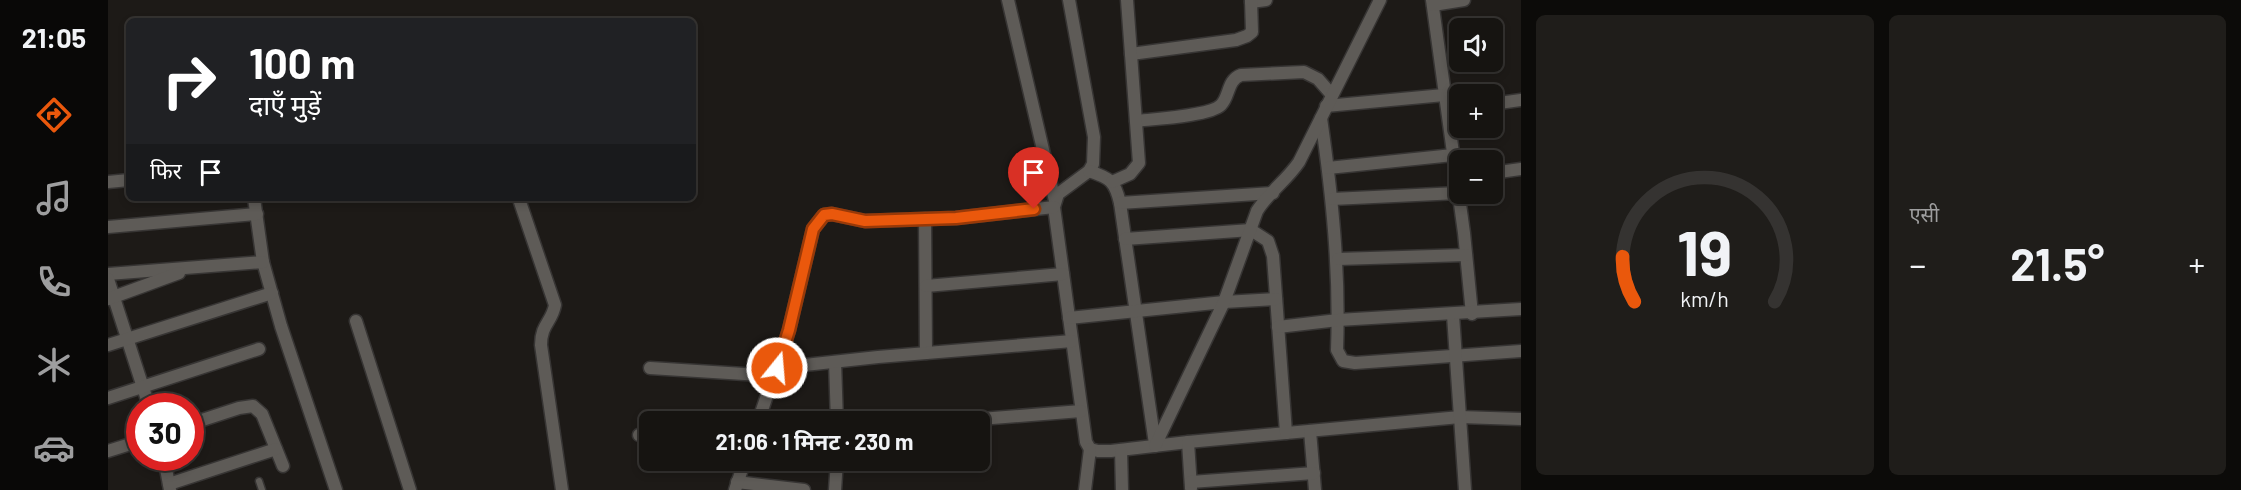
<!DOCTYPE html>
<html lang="hi">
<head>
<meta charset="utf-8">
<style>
  :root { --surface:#161411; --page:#1f1d1a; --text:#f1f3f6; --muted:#9e9e9f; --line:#353331; --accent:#ea580c }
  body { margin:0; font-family:Barlow,"Noto Sans Devanagari",sans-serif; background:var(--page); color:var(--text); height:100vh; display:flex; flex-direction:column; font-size:22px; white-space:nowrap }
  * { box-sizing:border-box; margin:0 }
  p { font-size:20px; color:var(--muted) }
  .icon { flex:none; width:33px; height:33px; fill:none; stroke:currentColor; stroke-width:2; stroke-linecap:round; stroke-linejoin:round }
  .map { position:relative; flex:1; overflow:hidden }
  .sheet { display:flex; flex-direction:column; gap:15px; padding:15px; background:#0c0b09; width:720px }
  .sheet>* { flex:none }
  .top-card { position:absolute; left:18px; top:18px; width:570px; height:183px; border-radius:9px; box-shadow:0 3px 9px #0003,0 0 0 2px var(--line); background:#202124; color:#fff; overflow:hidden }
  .fabs { position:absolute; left:1341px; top:18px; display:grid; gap:12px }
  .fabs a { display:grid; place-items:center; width:54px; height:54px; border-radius:9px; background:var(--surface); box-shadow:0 3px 9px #0003,0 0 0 2px var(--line); font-size:30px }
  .speed { position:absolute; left:18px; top:393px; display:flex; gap:12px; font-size:30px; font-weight:700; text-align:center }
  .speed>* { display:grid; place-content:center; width:78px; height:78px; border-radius:50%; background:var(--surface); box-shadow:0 3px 9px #0003,0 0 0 2px var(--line); line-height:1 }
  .speed .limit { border:9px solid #d22; background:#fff; color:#111 }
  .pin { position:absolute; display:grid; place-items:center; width:51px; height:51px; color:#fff; margin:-62px -26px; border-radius:50% 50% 50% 0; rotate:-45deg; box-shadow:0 0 6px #0007 }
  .pin .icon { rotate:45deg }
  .me { position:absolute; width:66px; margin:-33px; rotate:17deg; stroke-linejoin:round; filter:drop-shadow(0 0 4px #0008) }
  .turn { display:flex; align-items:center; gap:21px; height:126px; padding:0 24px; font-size:27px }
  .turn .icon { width:78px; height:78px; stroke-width:2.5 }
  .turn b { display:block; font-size:42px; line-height:51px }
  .then { display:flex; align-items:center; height:57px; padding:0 24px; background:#0003; gap:12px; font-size:22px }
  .big { font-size:45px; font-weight:700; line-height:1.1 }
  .sheet .tile { flex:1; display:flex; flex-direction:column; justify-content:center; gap:9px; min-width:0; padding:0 21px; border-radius:9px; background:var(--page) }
  .sheet .dial { align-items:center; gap:0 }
  .dial svg { height:156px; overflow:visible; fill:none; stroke:var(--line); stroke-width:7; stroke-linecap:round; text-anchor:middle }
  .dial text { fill:var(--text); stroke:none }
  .heat { display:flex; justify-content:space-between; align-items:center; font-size:33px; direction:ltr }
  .sheet .tiles { flex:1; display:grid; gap:15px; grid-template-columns:repeat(2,1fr) }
  .trip { position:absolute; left:531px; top:411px; width:351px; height:60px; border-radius:9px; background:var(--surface); box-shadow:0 3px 9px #0003,0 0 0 2px var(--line); font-weight:700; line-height:60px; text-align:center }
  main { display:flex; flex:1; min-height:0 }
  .dock { display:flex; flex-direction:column; width:108px; justify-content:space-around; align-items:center; background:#090807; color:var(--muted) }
  .dock .icon { width:42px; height:42px }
  .dock .current { color:var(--accent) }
  .dock b { font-size:27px; color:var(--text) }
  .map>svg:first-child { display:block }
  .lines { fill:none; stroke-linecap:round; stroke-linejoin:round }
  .lane-casing { stroke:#373534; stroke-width:9 }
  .street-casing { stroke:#373534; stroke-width:15 }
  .lane { stroke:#5e5b57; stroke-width:6 }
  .street { stroke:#5e5b57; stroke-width:12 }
  .route-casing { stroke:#983908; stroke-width:15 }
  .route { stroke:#ea580c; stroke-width:10 }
</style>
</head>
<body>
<main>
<nav class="dock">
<b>21:05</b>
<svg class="icon current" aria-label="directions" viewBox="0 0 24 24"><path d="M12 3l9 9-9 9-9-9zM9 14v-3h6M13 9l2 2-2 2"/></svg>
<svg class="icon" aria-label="music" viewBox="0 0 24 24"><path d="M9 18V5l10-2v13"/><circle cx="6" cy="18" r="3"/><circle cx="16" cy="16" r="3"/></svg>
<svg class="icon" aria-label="phone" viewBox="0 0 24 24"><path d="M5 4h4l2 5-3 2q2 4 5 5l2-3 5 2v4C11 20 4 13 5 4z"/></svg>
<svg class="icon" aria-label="climate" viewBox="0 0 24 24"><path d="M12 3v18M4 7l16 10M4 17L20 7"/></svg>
<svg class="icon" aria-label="car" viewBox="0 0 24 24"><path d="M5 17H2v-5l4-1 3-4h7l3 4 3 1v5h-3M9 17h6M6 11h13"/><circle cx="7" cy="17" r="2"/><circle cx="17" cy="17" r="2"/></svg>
</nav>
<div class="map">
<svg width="1413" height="490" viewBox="0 0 1413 490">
  <rect width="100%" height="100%" fill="#1d1a17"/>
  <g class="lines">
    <g class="lane-casing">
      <polyline id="lane" points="151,481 154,490"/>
    </g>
    <g class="street-casing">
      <g id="street">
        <polyline points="900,0 947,201"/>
        <polyline points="961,0 986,137 985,164 981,171 950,194 946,207 978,442 982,449 990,451 1003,451 1080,442 1352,417 1413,419"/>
        <polyline points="1324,0 1356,233 1364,314"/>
        <polyline points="1143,2 1158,0"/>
        <polyline points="1325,5 1356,0"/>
        <polyline points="1023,54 1128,40 1139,36 1144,32 1143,0"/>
        <polyline points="1384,104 1413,100"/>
        <polyline points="1218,106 1336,95"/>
        <path d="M 1213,118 C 1224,195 1232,271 1229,350 L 1235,361 L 1247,363 L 1413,351"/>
        <path d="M 1028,121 C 1046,119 1102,116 1113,105 C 1122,96 1119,80 1133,75 L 1196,72 L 1210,79 L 1224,95"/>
        <polyline points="1220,168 1345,155"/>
        <path d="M 981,171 C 1002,178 1007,181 1012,203 L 1047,444"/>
        <polyline points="1384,173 1413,169"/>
        <polyline points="0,182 21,180"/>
        <polyline points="1004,182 1022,174 1031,163 1019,0"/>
        <polyline points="146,198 155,262 173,326 228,490"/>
        <polyline points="1224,199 1350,193"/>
        <path d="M 412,202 L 447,305 C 444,322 433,324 433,345 L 454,490"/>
        <polyline points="1012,203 1165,193"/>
        <polyline points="817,219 818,353"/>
        <polyline points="0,227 149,214"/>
        <polyline points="1017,239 1143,230 1160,241 1165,256 1178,433"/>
        <polyline points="1230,259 1358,255"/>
        <polyline points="0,274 155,262"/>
        <polyline points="0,279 41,406"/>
        <polyline points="818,286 955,274"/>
        <polyline points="0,299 71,273"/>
        <polyline points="1345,315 1357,490"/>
        <polyline points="961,318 1116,302 1168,299"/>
        <polyline points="248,321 302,490"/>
        <polyline points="1170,327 1230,320 1413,309"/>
        <polyline points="0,345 164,293"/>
        <polyline points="727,362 729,422"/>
        <polyline points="542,368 666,376"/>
        <polyline points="669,368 770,357 964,341"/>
        <polyline points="0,398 151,349"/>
        <polyline points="650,422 681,330 705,229 716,215 724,214 757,221 848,218 946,207"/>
        <polyline points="834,422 973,411"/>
        <polyline points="82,424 131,408 145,406 154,414 175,466"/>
        <polyline points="1202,431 1207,490"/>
        <polyline points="531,435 542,437"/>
        <polyline points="1080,442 1083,488"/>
        <path d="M 1047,446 L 1116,302 L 1149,211 C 1160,193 1179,180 1191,162 L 1272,0"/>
        <polyline points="1013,450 1014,490"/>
        <polyline points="0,451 32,441"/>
        <polyline points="56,458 62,490"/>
        <polyline points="629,482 696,490"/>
        <polyline points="1083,482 1206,473"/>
        <polyline points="61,484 168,449"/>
        <polyline points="627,490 637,460"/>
        <polyline points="727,490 729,460"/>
        <polyline points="977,490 982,449"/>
      </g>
    </g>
    <use href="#lane" class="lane"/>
    <use href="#street" class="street"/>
  </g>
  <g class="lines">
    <g class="route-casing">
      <polyline id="route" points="669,368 681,330 705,229 716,215 724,214 757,221 848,218 926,209"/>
    </g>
    <use href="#route" class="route"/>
  </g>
</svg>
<div class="fabs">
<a><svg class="icon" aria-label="sound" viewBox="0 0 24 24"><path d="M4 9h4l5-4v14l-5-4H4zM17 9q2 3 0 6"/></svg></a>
<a>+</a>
<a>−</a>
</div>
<div class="speed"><div class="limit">30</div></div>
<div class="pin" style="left:926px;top:209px;background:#d93025"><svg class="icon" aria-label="arrive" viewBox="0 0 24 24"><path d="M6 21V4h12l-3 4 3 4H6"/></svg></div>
<svg class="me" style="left:669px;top:368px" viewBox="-20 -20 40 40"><circle r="17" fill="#ea580c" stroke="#fff" stroke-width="3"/><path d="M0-11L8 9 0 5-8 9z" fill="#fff"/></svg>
<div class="trip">21:06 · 1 मिनट · 230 m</div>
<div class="top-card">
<div class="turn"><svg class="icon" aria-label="right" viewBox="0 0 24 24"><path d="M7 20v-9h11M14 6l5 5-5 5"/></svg><div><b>100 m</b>दाएँ मुड़ें</div></div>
<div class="then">फिर<svg class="icon" aria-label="arrive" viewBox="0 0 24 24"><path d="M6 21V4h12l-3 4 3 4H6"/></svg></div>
</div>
</div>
<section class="sheet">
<div class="tiles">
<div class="tile dial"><svg viewBox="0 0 100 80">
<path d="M14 69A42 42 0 1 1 86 69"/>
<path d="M14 69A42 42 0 0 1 8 46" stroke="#ea580c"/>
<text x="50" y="56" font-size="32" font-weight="700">19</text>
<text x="50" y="72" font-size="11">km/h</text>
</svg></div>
<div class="tile"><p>एसी</p>
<div class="heat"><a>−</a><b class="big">21.5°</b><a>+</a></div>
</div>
</div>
</section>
</main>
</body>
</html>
